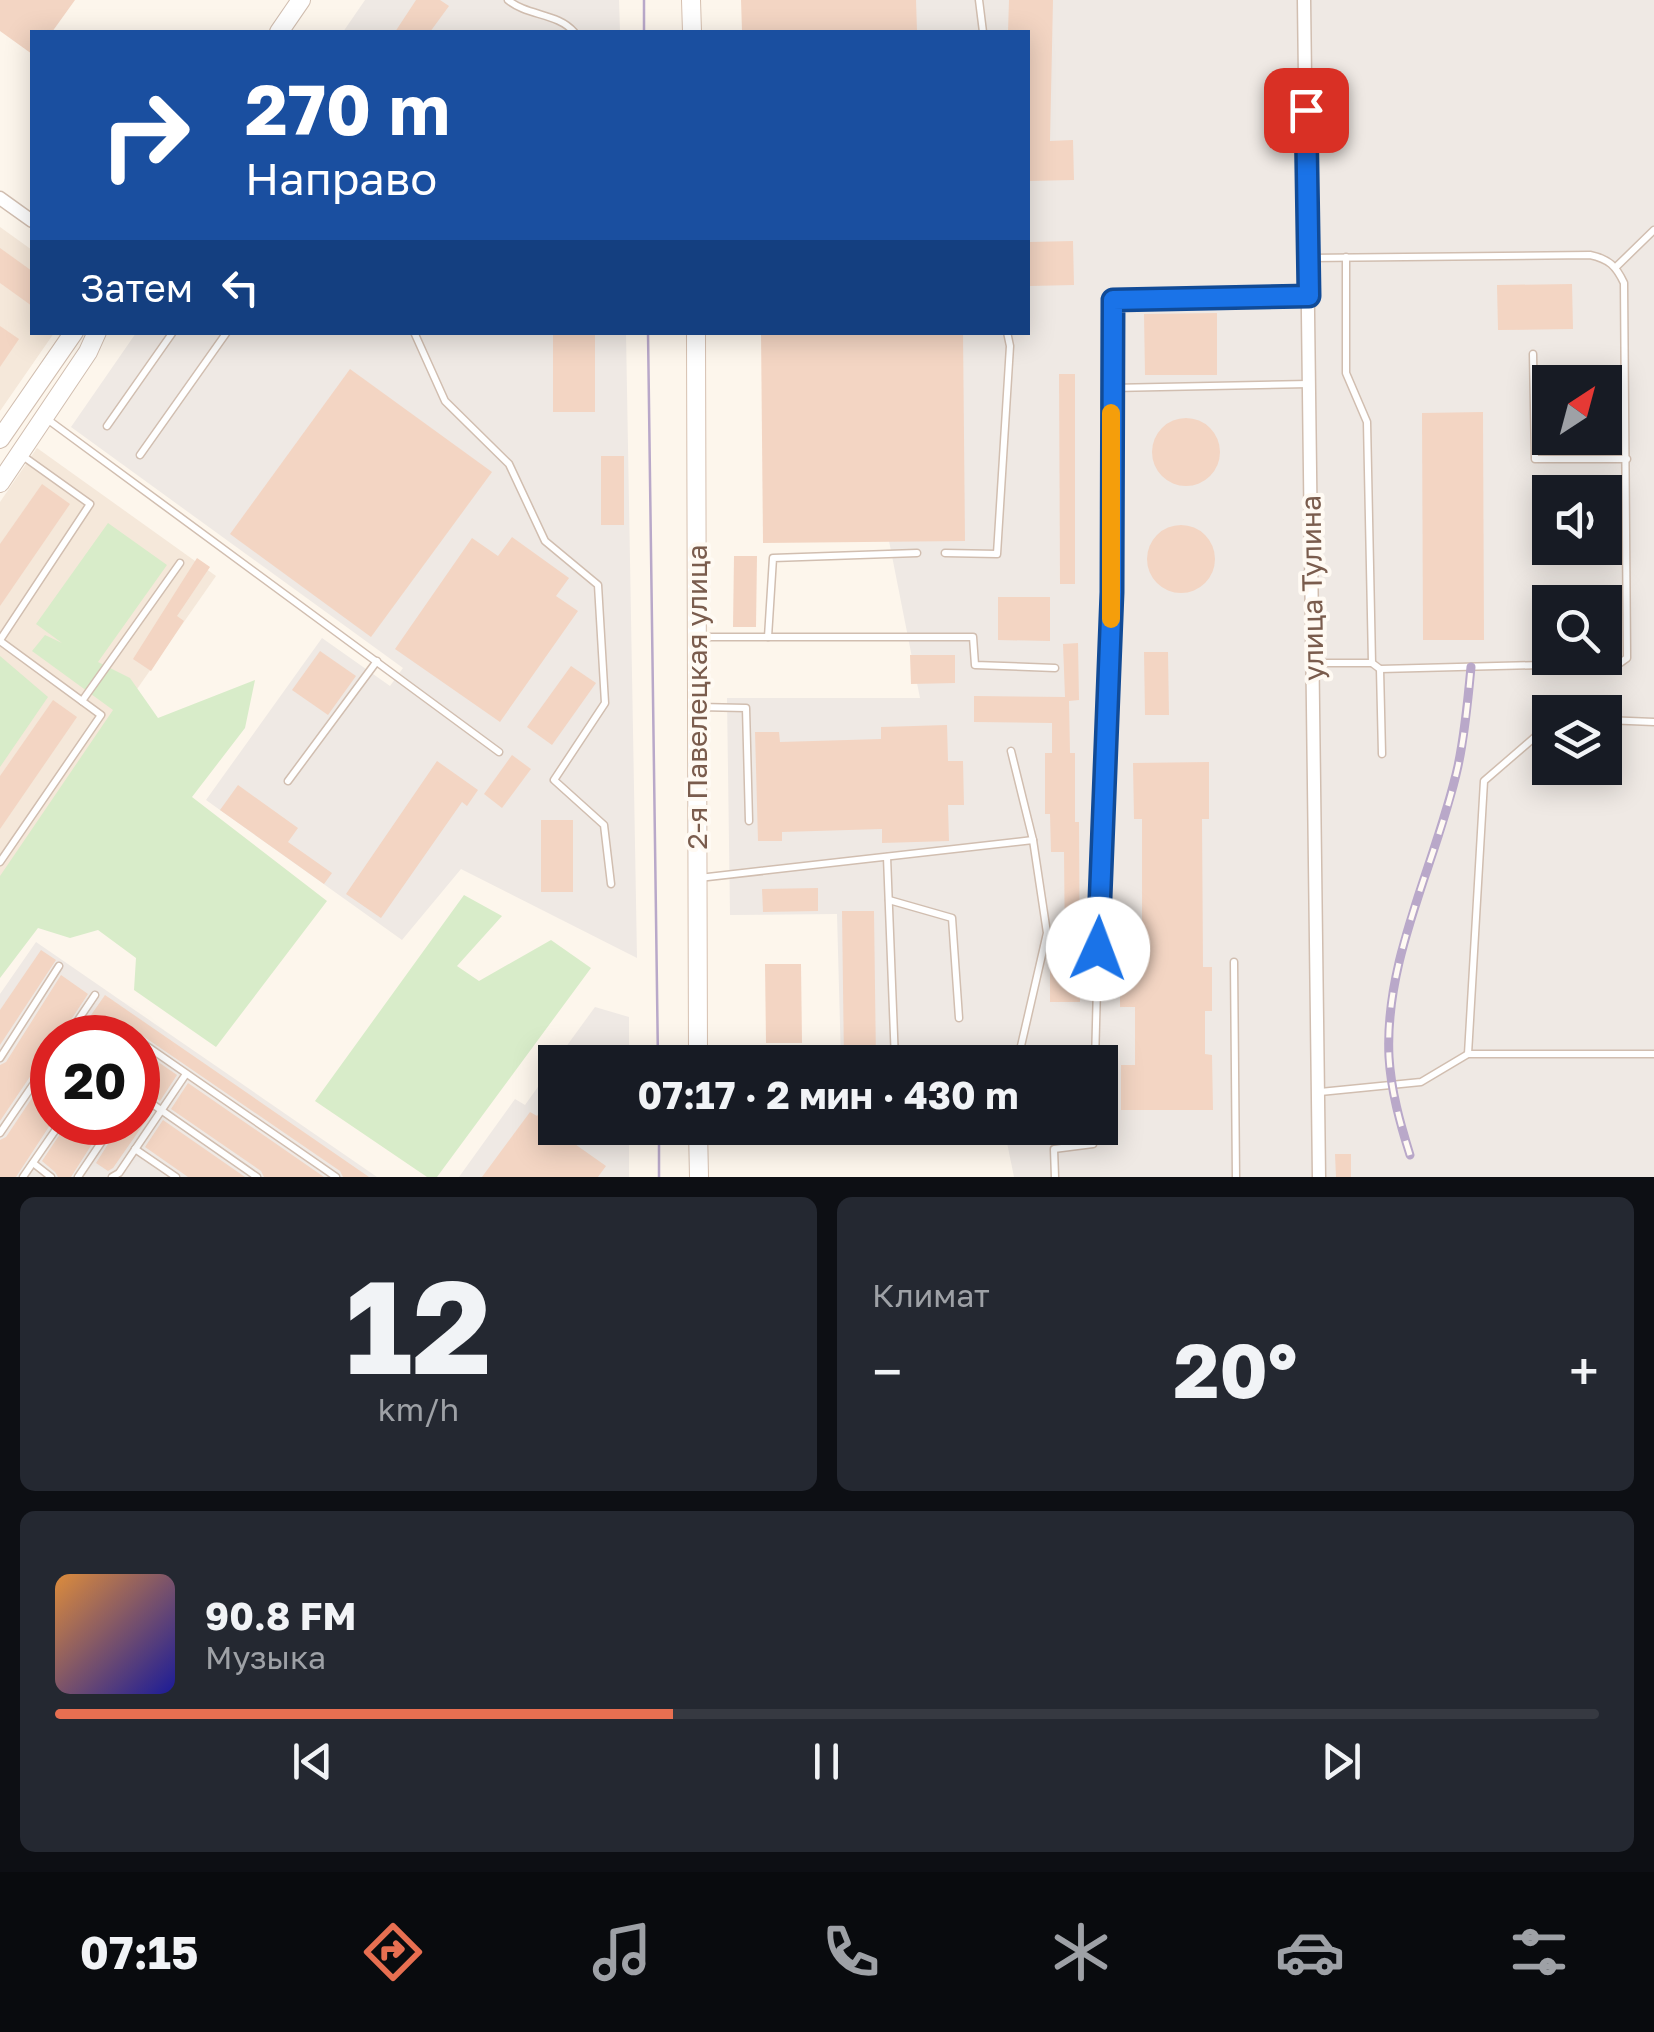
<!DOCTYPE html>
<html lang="ru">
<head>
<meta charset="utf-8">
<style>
  :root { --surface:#171b24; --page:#242831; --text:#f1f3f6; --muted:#9ea1a6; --line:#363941; --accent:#e76f51 }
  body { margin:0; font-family:"Golos Text",sans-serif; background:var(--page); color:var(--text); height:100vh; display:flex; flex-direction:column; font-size:38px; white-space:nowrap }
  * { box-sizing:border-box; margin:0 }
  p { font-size:32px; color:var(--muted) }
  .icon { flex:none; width:55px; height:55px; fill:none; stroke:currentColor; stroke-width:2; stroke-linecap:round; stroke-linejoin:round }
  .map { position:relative; height:1177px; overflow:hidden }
  .side { display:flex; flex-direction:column; gap:20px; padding:20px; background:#0d0f14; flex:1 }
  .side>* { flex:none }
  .guide { position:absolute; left:30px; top:30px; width:1000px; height:305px; border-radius:0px; box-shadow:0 5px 25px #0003; background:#1a4fa0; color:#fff; overflow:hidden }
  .needle { width:65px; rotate:36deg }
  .fabs { position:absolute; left:1532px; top:365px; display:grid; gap:20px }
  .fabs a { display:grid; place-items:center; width:90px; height:90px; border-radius:0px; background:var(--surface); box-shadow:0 5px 25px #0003; font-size:50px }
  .speed { position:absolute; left:30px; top:1015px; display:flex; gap:20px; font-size:50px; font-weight:700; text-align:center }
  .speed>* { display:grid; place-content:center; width:130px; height:130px; border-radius:50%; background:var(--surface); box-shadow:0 5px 25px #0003; line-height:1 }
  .speed .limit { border:15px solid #d22; background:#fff; color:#111 }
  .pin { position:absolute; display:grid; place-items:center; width:85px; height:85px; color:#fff; margin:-42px; border-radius:20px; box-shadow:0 5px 15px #0006 }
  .me { position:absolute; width:110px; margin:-55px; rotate:2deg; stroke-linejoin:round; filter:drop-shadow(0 0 8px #0008) }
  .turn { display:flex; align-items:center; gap:35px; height:210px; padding:0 50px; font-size:45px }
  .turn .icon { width:130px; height:130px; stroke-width:2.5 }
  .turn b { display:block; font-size:70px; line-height:85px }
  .then { display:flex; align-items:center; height:95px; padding:0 50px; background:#0003; gap:20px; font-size:38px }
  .big { font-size:75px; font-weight:700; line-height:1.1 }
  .side .widget { flex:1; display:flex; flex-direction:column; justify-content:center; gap:15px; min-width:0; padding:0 35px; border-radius:15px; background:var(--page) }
  .side .dial { align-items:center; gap:0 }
  .dial b { font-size:130px; line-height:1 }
  .song { display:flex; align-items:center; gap:30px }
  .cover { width:120px; height:120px; border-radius:15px; background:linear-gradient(135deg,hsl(30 70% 55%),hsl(240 70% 35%)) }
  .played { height:10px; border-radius:5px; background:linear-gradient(90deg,var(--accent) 40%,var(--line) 40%) }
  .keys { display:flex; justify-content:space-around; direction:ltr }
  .heat { display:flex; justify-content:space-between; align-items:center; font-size:55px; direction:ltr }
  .side .tiles { flex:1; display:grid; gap:20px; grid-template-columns:1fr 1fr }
  .widget:last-child { grid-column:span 2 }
  .trip { position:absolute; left:538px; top:1045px; width:580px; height:100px; border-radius:0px; background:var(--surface); box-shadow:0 5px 25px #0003; font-weight:700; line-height:100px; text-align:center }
  .dock { display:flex; height:160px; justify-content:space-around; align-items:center; background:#090b0e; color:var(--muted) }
  .dock .icon { width:70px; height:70px }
  .dock .selected { color:var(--accent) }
  .dock b { font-size:45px; color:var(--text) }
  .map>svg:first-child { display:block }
  .residential { fill:#f5e8da }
  .industrial { fill:#efe9e4; fill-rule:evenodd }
  .green { fill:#d8ecc9 }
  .building { fill:#f3d5c3 }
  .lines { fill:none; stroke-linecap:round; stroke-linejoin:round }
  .service-casing { stroke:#d1beb0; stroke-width:9 }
  .minor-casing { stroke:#d1beb0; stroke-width:15 }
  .tertiary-casing { stroke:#d1beb0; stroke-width:20 }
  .secondary-casing { stroke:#d6c0b0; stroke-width:20 }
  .service { stroke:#fff; stroke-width:6 }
  .minor { stroke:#fff; stroke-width:12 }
  .tertiary { stroke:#fff; stroke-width:18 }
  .secondary { stroke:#fff; stroke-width:18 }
  .tram { stroke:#b9a8c9; stroke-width:2.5 }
  .rail-casing { stroke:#b9a8c9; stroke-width:9 }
  .rail { stroke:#fffaf3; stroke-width:5; stroke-dasharray:15; stroke-linecap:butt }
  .route-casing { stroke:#114b97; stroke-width:25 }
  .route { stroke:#1a73e8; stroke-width:18 }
  .slow { stroke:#f59e0b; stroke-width:18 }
  .labels { text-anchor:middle; stroke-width:8; stroke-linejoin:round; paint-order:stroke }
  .street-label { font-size:28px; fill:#7a5c4d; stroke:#fffaf3 }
</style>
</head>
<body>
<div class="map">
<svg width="1654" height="1177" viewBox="0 0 1654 1177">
  <rect width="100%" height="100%" fill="#fdf6ec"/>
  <g class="residential">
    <polygon points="0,227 32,250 32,332 54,333 0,411"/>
    <polygon points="37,448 216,576 0,885 0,502"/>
  </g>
  <g class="industrial">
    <polygon points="365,0 619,0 620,32 343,32"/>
    <path d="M 783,0 L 1654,0 L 1654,1177 L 1014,1177 L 1004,1128 L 1100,1128 L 1100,1062 L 841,1062 L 837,914 L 730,915 L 727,698 L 920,698 L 848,333 L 1028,332 L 1028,32 L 789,32 ZM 1550,382 L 1605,382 L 1605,438 L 1550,438 ZM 1550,492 L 1605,492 L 1605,548 L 1550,548 ZM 1550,602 L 1605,602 L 1605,658 L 1550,658 ZM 1550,712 L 1605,712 L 1605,768 L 1550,768 Z"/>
    <polygon points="136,333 626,333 637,958 461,869 402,940 206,800 322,638 390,686 403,668 71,427"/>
    <path d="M 36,942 L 377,1177 L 0,1177 L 0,994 ZM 52,1038 L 138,1038 L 138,1122 L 52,1122 Z"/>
    <polygon points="595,1007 629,1017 629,1062 555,1062"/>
    <polygon points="555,1063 555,1128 629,1128 629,1177 459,1177 515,1099 525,1105"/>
  </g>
  <g class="green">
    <polygon points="108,523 167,565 98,662 130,678 158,718 255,680 245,728 192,797 327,901 216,1047 134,990 136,958 98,930 70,938 38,928 0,978 0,876 113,710 32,651 45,635 62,643 36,624"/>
    <polygon points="0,656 48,697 0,767"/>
    <polygon points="464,895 502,916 457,966 479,981 551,940 591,968 437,1177 427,1177 315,1101"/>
  </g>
  <g class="building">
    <polygon points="0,0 75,0 52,32 32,32 32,54 0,31"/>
    <polygon points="416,0 440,0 449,6 430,32 395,32"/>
    <polygon points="741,0 916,0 917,32 742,32"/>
    <polygon points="1009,0 1053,0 1050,141 1073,140 1074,180 1028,181 1028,32 1008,32"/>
    <polygon points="1073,241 1074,285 1030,286 1030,242"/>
    <polygon points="0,248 32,271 32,306 0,283"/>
    <polygon points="1572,284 1573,329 1498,330 1497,285"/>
    <polygon points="1217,313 1217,375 1145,375 1144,314"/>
    <polygon points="0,326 19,339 0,367"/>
    <rect x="553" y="332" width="42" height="80"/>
    <polygon points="761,332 963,332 965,541 763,543"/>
    <polygon points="350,369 492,472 371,637 230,534"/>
    <polygon points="1059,374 1075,374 1075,584 1060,584"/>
    <polygon points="1483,412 1484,640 1423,640 1422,413"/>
    <circle cx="1186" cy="452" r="34"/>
    <rect x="601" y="456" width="23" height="69"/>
    <polygon points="42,484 70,504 0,606 0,544"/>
    <circle cx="1181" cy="559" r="34"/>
    <polygon points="512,537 569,578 556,596 578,611 500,722 395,649 472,538 498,556"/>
    <polygon points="734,556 757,556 756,627 733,627"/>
    <polygon points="197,558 210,567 177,616 184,621 151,671 133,659"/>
    <polygon points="998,597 1050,597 1050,641 998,640"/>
    <polygon points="1078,643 1079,700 1069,701 1070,753 1075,753 1075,822 1079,822 1080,1002 1050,1002 1050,957 1065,957 1064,852 1051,852 1050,814 1045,814 1045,753 1052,753 1052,723 974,722 974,696 1065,697 1063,644"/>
    <polygon points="320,651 356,676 328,715 292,690"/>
    <polygon points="1144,652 1168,652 1169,715 1145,715"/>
    <polygon points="910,655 955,655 955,683 911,684"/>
    <polygon points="571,666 596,683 552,745 527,727"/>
    <polygon points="53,700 77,717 0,829 0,776"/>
    <polygon points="947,725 948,761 963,761 964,805 948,805 949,841 882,843 882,829 782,832 782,841 758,841 755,732 779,732 780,742 881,739 881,727"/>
    <polygon points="512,755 531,769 502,808 484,794"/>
    <polygon points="437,761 478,790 467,806 462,802 381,918 346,894"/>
    <polygon points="1209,762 1209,819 1202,819 1203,967 1212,967 1212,1011 1205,1011 1205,1054 1212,1055 1213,1110 1121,1110 1121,1065 1135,1065 1135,1007 1120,1007 1120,964 1142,964 1142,819 1134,819 1133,763"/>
    <polygon points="238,785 298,828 288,842 332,873 324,884 220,810"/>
    <rect x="541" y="820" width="32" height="72"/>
    <polygon points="818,888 818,911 763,912 762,889"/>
    <polygon points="842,911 874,911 876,1062 844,1062"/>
    <polygon points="41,950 56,960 0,1045 0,1010"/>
    <polygon points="765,964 801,964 802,1043 766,1043"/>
    <polygon points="61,975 88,994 59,1038 52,1038 52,1050 46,1053 0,1121 0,1065 6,1062"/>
    <polygon points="105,995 369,1177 343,1177 340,1171 127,1025 122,1024 112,1038 75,1038"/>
    <polygon points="138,1048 177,1075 160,1101 138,1087"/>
    <polygon points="52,1068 52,1122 16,1177 0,1177 0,1140 6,1137"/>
    <polygon points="188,1083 324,1177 264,1177 261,1171 171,1109"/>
    <polygon points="555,1090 555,1130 606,1166 598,1177 482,1177 530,1112 537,1116"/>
    <polygon points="138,1102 152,1112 113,1168 108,1171 96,1163 122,1122 138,1122"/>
    <polygon points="163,1120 245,1177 188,1177 145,1147"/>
    <polygon points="68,1122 106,1122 71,1177 58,1177 55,1172 42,1161"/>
    <polygon points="1335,1154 1351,1154 1351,1177 1336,1177"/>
  </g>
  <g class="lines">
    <g class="service-casing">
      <g id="service">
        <path d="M 508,0 C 527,16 558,13 574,32"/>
        <polyline points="979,0 983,32"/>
        <polyline points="1346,257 1346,373 1367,422 1372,663"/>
        <path d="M 1308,258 L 1590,255 C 1609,259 1616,266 1624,283 L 1627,658 L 1620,663 L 1380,669 L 1372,663 L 1315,663"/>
        <polyline points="1616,267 1654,230"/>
        <polyline points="414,332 445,401 509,464 545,541 598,585 605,703 554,780 604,825 611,884"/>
        <polyline points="1533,354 1535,459 1627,459"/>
        <polyline points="1111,388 1113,300 1308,297"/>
        <polyline points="47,419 499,752"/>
        <polyline points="107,426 173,332"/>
        <polyline points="140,455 227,332"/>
        <polyline points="945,553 997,554 1010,346 1007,332"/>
        <polyline points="698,637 973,637 975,665 1055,668"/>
        <polyline points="768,637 773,558 917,553"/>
        <polyline points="0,640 90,504 20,454"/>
        <polyline points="0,641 101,715 0,862"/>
        <polyline points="1380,669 1382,754"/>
        <polyline points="82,701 180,563"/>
        <polyline points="699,707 746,708 749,821"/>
        <polyline points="1605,720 1654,722"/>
        <polyline points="288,781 377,661"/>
        <polyline points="887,857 895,1061 1018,1059 1047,933 1033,840 1011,751"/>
        <polyline points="699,878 1033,840"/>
        <polyline points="889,900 952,918 959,1018"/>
        <polyline points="1234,962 1236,1177"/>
        <polyline points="66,1038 95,995"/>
        <polyline points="119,1038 124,1031 134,1038"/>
        <polyline points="138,1040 336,1177"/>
        <polyline points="1468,1054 1484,781 1550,724"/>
        <polyline points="0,1058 59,966"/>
        <polyline points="1095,1062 1101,836 1112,592 1111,388 1309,384"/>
        <polyline points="1320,1092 1421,1082 1468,1054 1654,1054"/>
        <polyline points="138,1094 257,1177"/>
        <polyline points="0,1133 52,1057"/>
        <polyline points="135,1149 176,1177"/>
        <polyline points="33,1163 51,1177"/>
        <polyline points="23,1177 61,1122"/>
        <polyline points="78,1177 115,1122"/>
        <polyline points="112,1177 119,1173 186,1074"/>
        <polyline points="1055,1177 1054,1149 1093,1144 1093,1128"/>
      </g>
    </g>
    <g class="minor-casing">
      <g id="minor">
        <polyline points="1304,0 1319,1177"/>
        <polyline points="0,198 32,221"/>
      </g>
    </g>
    <g class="tertiary-casing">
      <g id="tertiary">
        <polyline points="279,32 301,0"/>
        <polyline points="0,439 74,332"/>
        <polyline points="0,483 88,352 97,332"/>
      </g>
    </g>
    <g class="secondary-casing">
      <g id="secondary">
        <polyline points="691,0 692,32"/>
        <polyline points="696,332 698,1062"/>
        <polyline points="698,1128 699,1177"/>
      </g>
    </g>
    <use href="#service" class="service"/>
    <use href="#minor" class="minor"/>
    <use href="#tertiary" class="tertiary"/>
    <use href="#secondary" class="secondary"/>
    <g class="tram">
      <polyline points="644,0 644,32"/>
      <polyline points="648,332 658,1062"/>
      <polyline points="659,1128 659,1177"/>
    </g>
    <g class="rail-casing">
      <path id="rail" d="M 1410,1155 C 1400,1123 1391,1091 1389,1057 C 1384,957 1437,862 1458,766 C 1465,733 1468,700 1471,667"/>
    </g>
    <use href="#rail" class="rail"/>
  </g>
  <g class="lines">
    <g class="route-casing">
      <polyline id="route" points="1098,949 1112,592 1113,300 1309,296 1306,110"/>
    </g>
    <use href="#route" class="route"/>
    <polyline class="slow" points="1111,619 1111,413"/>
  </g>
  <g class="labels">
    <g class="street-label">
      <text transform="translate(1312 588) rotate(-91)" y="10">улица Тулина</text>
      <text transform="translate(697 697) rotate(-90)" y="10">2-я Павелецкая улица</text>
    </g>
  </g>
</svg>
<div class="fabs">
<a><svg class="needle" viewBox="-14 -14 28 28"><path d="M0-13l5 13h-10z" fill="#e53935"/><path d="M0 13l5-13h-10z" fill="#9ea1a6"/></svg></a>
<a><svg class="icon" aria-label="sound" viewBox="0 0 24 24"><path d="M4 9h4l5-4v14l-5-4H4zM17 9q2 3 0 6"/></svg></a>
<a><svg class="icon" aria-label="search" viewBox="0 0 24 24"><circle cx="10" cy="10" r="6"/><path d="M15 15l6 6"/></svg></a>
<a><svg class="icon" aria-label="layers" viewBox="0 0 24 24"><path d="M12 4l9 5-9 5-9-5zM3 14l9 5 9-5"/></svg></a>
</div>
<div class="speed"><div class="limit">20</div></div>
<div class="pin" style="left:1306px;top:110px;background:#d93025"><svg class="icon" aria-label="arrive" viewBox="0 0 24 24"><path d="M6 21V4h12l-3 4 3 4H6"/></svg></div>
<svg class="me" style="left:1098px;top:949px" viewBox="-20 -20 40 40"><circle r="19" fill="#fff"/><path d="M0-13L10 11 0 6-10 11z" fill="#1a73e8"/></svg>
<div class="trip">07:17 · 2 мин · 430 m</div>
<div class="guide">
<div class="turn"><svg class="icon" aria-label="right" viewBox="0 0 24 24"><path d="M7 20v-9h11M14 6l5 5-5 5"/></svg><div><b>270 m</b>Направо</div></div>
<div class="then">Затем<svg class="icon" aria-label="left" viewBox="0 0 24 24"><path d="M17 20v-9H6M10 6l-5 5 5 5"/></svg></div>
</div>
</div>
<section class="side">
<div class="tiles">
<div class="widget dial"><b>12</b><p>km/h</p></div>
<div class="widget"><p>Климат</p>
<div class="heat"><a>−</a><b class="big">20°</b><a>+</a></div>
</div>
<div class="widget">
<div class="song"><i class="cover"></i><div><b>90.8 FM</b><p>Музыка</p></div></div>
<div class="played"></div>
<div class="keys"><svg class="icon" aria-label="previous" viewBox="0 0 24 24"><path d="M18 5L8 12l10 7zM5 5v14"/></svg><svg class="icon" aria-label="pause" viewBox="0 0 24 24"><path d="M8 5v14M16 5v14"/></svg><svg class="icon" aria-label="next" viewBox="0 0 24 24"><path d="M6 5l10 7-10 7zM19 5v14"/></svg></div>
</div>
</div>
</section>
<nav class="dock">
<b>07:15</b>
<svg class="icon selected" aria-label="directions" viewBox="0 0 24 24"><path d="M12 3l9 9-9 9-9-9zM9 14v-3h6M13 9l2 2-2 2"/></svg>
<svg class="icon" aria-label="music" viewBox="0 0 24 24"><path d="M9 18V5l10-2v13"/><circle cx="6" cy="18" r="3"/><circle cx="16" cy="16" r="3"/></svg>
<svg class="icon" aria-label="phone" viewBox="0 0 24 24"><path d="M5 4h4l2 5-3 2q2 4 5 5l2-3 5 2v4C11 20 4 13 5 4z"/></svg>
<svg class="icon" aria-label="climate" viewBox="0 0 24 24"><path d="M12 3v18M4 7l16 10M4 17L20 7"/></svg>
<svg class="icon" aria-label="car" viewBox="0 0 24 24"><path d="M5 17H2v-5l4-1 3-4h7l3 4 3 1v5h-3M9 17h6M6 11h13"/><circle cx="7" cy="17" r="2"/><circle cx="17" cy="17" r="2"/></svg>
<svg class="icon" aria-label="filters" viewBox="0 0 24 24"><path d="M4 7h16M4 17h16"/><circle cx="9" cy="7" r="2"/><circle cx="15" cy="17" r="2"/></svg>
</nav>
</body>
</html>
